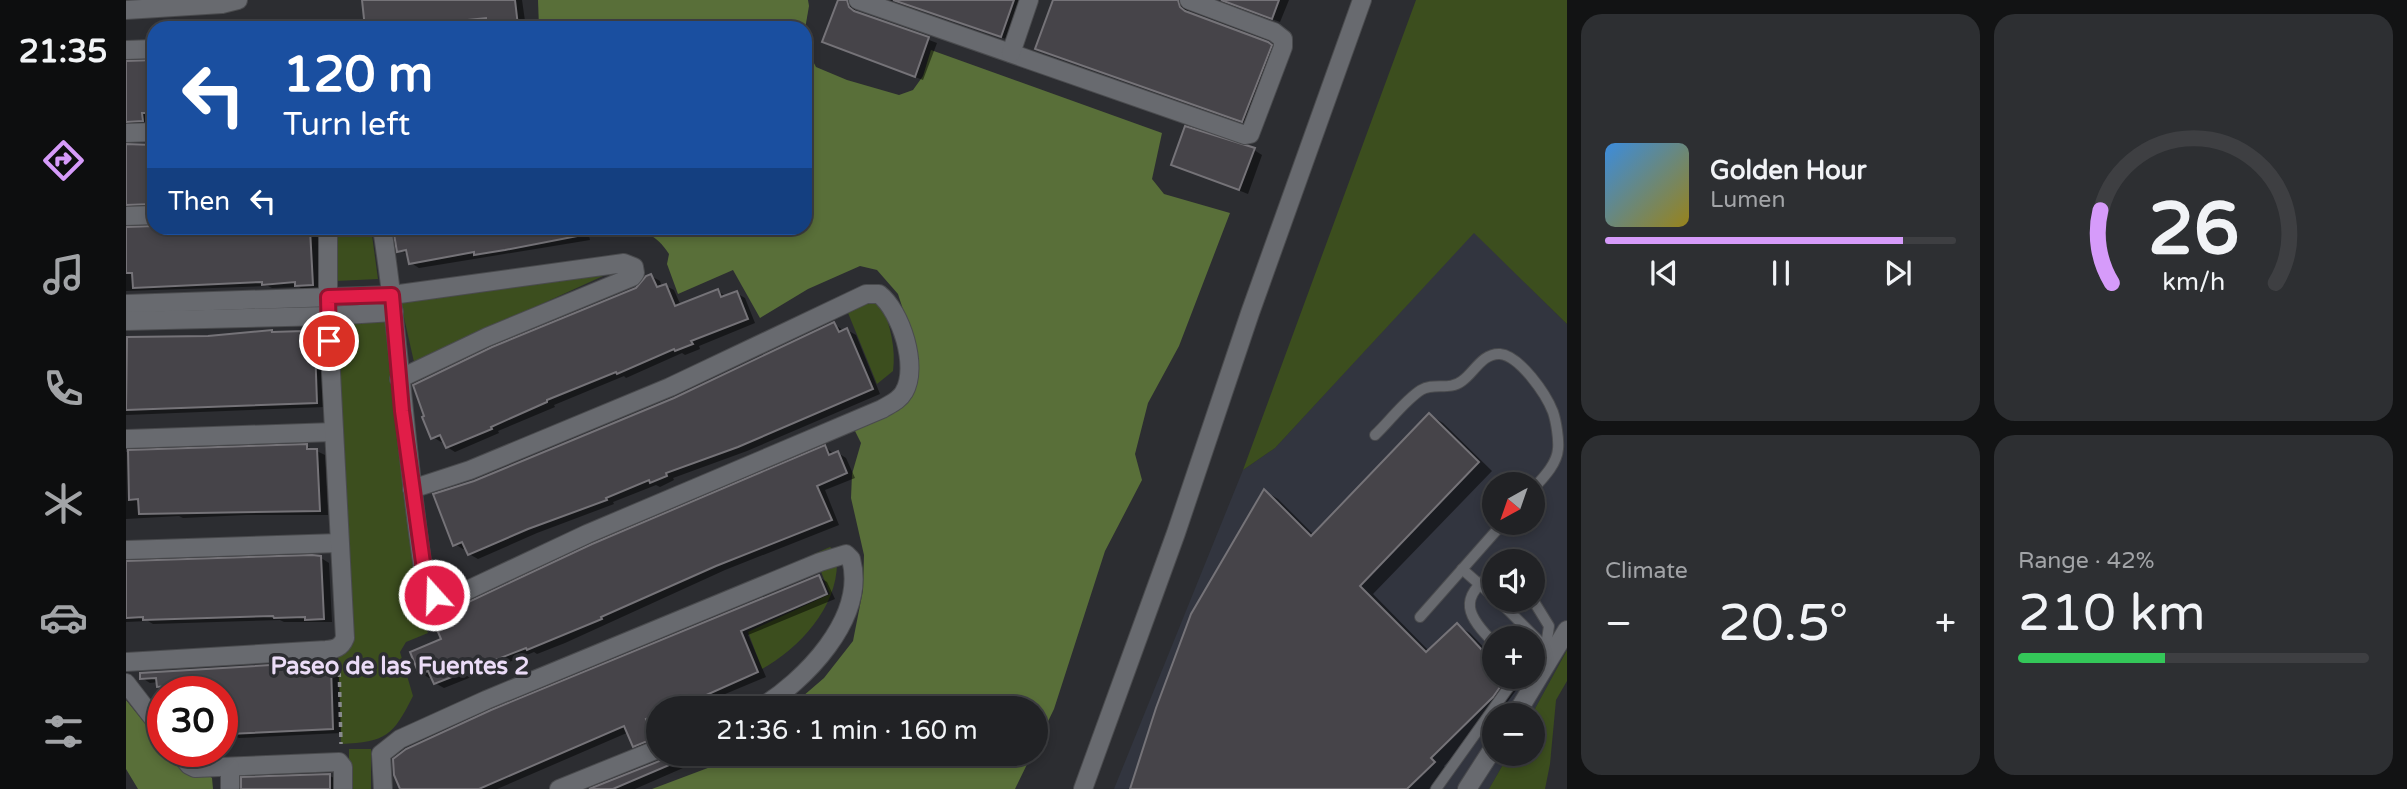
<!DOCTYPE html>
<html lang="en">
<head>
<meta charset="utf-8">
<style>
  :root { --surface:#212225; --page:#2d2f32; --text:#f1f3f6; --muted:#a2a4a7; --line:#3e3f42; --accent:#d69bfa }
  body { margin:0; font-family:"Varela Round",sans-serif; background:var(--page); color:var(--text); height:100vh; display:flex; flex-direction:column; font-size:26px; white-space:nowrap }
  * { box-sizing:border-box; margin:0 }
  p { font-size:23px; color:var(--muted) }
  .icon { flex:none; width:38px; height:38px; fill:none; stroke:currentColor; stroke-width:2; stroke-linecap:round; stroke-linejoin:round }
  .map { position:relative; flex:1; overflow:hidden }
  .details { display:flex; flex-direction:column; gap:14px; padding:14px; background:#121314; width:840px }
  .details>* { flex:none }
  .banner { position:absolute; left:21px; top:21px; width:665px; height:214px; border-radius:21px; box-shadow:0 4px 10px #0003,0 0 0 2px var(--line); background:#1a4fa0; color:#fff; overflow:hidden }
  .needle { width:46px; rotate:220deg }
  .controls { position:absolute; left:1356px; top:472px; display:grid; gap:14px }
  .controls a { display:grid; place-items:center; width:63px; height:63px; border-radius:50%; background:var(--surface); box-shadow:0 4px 10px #0003,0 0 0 2px var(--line); font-size:35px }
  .speed { position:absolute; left:21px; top:676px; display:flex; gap:14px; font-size:35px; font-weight:700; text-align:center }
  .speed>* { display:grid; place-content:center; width:91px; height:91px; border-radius:50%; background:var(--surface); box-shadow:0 4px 10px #0003,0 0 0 2px var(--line); line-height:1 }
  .speed .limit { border:10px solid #d22; background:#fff; color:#111 }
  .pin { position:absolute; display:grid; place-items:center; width:60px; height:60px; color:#fff; margin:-30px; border:4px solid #fff; border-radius:50%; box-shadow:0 2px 7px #0007 }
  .me { position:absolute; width:77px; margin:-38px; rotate:340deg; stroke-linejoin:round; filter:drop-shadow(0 0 5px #0008) }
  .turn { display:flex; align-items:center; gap:24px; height:147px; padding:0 21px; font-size:32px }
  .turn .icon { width:91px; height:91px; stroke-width:2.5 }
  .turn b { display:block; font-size:49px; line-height:60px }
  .then { display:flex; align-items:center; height:66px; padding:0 21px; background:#0003; gap:14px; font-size:26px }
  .big { font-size:52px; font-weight:600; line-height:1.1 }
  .details .card { flex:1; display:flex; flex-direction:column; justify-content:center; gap:10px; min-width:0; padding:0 24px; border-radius:21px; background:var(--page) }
  .details .dial { align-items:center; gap:0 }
  .dial svg { height:182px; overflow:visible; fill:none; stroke:var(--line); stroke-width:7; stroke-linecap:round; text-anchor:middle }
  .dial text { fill:var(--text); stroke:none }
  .song { display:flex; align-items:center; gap:21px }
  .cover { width:84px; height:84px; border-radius:10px; background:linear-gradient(135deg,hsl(210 70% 55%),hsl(50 70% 35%)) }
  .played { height:7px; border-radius:4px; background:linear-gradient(90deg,var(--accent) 85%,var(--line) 85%) }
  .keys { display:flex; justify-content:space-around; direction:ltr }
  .heat { display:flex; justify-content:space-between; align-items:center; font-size:38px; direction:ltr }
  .charge { height:10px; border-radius:5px; background:linear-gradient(90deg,#34c759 42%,var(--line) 0) }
  .details .tiles { flex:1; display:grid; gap:14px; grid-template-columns:repeat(2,1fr) }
  .trip { position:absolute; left:520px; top:696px; width:402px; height:70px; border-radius:35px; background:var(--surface); box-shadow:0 4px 10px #0003,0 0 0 2px var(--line); font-weight:600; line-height:70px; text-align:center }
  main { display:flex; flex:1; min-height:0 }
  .tabs { display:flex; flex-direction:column; width:126px; justify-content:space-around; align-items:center; background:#0d0e0f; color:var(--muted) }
  .tabs .icon { width:49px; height:49px }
  .tabs .on { color:var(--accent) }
  .tabs b { font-size:32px; color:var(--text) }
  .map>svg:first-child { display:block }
  .built { fill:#32353f; fill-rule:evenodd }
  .green { fill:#3c4e1e }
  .forest { fill:#596f39 }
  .shadow { fill:#0007 }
  .building { fill:#464449; stroke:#757378; stroke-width:2 }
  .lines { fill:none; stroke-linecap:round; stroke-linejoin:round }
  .lane-casing { stroke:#4a4b4e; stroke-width:12 }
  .street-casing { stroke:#4a4b4e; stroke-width:20 }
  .path { stroke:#88898c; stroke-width:3.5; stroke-dasharray:5 5; stroke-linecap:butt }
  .lane { stroke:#686a6f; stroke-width:10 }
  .street { stroke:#686a6f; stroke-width:18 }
  .route-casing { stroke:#92132f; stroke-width:18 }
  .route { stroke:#e11d48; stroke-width:12 }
  .labels { text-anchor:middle; stroke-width:7; stroke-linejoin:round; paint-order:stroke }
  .neighbourhood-label { font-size:24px; font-weight:bold; fill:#ebdcf7; stroke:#2c2d31 }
</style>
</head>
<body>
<main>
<nav class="tabs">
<b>21:35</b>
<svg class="icon on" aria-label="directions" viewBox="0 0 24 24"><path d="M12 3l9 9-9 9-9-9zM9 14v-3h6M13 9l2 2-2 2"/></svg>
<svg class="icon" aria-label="music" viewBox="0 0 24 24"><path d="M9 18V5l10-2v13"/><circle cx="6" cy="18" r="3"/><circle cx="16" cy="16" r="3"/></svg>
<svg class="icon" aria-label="phone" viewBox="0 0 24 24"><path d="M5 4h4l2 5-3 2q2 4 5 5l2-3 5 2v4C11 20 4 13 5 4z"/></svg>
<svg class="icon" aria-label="climate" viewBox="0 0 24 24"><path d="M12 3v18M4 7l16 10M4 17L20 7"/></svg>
<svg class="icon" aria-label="car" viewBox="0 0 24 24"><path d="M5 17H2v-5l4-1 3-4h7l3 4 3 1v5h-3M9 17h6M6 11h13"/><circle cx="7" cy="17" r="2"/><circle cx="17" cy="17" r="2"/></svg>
<svg class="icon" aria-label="filters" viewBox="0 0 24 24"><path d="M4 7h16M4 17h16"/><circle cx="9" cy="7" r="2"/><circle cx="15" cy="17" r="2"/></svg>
</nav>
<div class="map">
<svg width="1441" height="789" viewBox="0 0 1441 789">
  <rect width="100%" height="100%" fill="#2c2d31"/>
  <path class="built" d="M 1348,232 L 1441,324 L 1441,650 L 1405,716 L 1368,716 L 1368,754 L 1383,754 L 1363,789 L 988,789 L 1117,470 L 1149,448 ZM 1368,485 L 1407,485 L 1407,523 L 1368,523 ZM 1368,562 L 1407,562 L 1407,600 L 1368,600 ZM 1368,639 L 1407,639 L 1407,677 L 1368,677 Z"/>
  <g class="green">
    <polygon points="1290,0 1441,0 1441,324 1348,233 1149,448 1117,470"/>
    <polygon points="208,228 245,228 252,279 210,281"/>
    <polygon points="499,266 288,362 274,300"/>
    <path d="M 739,295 L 756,305 C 764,326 770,348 767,371 L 751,384 L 718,303 Z"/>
    <path d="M 269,312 L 298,585 L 288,599 L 302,633 L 280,642 L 274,652 L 287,696 C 267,736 260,742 215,744 L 201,318 Z"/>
    <path d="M 704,547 L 710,551 C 718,600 676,647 636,669 L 622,632 L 704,594 L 688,554 Z"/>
    <polygon points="1441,650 1441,681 1430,700 1424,764 1419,789 1363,789 1383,754 1407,754 1407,716 1405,716"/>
    <rect x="223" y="749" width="22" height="40"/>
  </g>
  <g class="forest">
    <polygon points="412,0 682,0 683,6 679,29 413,28"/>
    <path d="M 679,46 L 690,67 L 721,80 L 773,95 L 787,90 L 797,76 L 805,50 L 1036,133 L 1026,179 L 1038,194 L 1104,213 L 1053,346 L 1022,403 L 1009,454 L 1016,480 L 979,551 L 928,709 L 910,746 L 910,709 L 662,709 L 698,678 L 727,641 L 737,590 L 738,555 L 725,498 L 726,474 L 735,443 L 726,425 L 780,394 L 784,331 L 772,294 L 751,270 L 734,266 L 682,289 L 634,318 L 607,270 L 552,294 L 541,264 L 543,254 C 523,222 496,228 463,234 L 462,228 L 679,228 Z"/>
    <polygon points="0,700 37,746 37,751 75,769 86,778 87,789 12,789 0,769"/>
    <polygon points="608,754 906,754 889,789 526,789 595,763"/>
  </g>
  <g class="shadow">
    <polygon points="238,0 396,0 400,28 363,28 363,23 331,28 241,28"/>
    <polygon points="714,0 730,0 729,9 734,14 811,43 797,80 698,42"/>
    <polygon points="764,0 897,0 883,40"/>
    <polygon points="928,0 1061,0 1062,13 1153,51 1125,125 911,49"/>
    <polygon points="1095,0 1163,0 1154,22"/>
    <polygon points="28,61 28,125 0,132 0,63"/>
    <polygon points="28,144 28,208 0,214 0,145"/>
    <polygon points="1128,150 1136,155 1122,194 1047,164"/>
    <polygon points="28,228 182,228 182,230 192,236 195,289 179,290 173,287 146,288 142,286 0,291 0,229"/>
    <polygon points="268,228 461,228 464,240 293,268 285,263 283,255 273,250"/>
    <polygon points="525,276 534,281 536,287 540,286 548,290 555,306 592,291 601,297 610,293 619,298 629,323 573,346 574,349 559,355 556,353 500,378 498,376 428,405 429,407 372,431 373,433 329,452 321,447 318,441 315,442 307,437 511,289"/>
    <polygon points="708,324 718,331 721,330 730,335 754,394 621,451 547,478 548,480 534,487 530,485 487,502 488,504 411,533 352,559 343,554 341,548 337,549 329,544 349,482 549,399"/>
    <polygon points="178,333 186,338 187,347 197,352 199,407 0,415 0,340"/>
    <polygon points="1304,415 1317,423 1366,471 1247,594 1303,651 1331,625 1344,633 1368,658 1368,677 1386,677 1394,685 1380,704 1318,766 1322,770 1303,789 1006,789 1139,491 1152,499 1188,535"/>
    <polygon points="180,446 199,455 202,515 120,515 57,518 53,516 0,519 0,452"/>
    <polygon points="699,447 708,454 712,453 720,458 729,478 699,490 713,525 599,570 439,643 411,654 408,652 318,688 309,683 306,677 303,678 295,673 317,640 317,612 334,608"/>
    <polygon points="195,558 203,563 206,622 158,622 154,620 27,624 22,621 0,622 0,563"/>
    <polygon points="693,577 701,582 709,599 622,635 640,677 580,702 583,709 532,709 532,745 517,750 509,746 503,732 371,789 276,789"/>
    <polygon points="195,663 213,673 215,733 113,738 96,729 96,691 41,691 33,686 32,682 24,683 16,678"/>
    <polygon points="542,754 589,754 509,789 468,789 537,761"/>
    <polygon points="204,776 212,780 212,789 116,789"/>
  </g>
  <g class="building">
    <polygon points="236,0 389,0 392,26 361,28 360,18 323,22 324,28 239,28"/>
    <polygon points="712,0 721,0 723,7 728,11 803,37 789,77 696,42"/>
    <polygon points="767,0 888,0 875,37"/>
    <polygon points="927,0 1052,0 1054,7 1059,11 1142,42 1146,45 1116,122 909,49"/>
    <polygon points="1095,0 1153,0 1146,19"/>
    <polygon points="28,60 28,99 22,99 23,113 16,113 17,121 0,122 0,61"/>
    <polygon points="1059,126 1129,148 1113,190 1045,165"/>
    <polygon points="0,144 27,145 28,204 0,205"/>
    <polygon points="28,226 184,229 187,285 169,286 169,282 136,285 136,282 7,288 6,273 0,273 0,227"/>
    <polygon points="267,228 461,228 462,234 379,250 348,255 348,252 283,264 280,250 271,252"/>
    <polygon points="525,274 531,287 540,284 549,306 592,289 595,297 611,291 622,319 565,341 567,344 549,351 548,349 491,374 490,372 421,400 421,402 365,427 366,429 320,448 314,435 305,439 296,417 298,416 287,385 366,347 510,288 520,276"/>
    <polygon points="708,322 713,332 721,328 747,389 612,447 540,473 541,476 524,483 523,480 480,498 481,500 402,529 342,555 336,542 327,546 307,494 348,481 548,398"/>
    <polygon points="146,330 146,332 178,331 179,346 189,345 191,403 0,410 1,337 82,336"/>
    <polygon points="1303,413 1353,462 1234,586 1300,652 1331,623 1368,663 1368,677 1381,677 1367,697 1305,758 1309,762 1281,789 1004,789 1030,708 1065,614 1138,489 1185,536"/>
    <polygon points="181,444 181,449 191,449 194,511 13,514 12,499 3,500 2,450"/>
    <polygon points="699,445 703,455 712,451 721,473 691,486 706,520 590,566 475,617 476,619 401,650 400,648 308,684 302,671 293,674 284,652 315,639 302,608 306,606 317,610 334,606 466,544"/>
    <polygon points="186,555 195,556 198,619 179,620 179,617 148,618 147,616 17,620 17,617 0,618 0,561"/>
    <polygon points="693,575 701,594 615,631 632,672 549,709 532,709 532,714 520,719 529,738 507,747 498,726 353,789 274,789 268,775 267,759 280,749 365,710"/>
    <polygon points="195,662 195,667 205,666 207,729 103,734 103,729 96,730 96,691 41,691 41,686 31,687 30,678 14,679 14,673"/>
    <polygon points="542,754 569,754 487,789 463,789 536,760"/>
    <polygon points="204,774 204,789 115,789 115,777"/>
  </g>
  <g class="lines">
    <g class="lane-casing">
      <g id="lane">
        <path d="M 1249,435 C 1264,421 1278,401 1295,390 C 1308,382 1323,391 1336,381 C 1348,373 1356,353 1374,354 C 1394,356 1420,394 1427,412 C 1430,421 1433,439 1432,449 C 1431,464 1417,478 1407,489"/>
        <polyline points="1336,569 1368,597"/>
        <path d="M 1368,573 C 1330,598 1342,617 1368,643"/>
        <polyline points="1372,600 1427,655"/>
        <polyline points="1407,600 1423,626 1420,646"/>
        <polyline points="1294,617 1377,523"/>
        <polyline points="1310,789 1390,677"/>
      </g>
    </g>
    <g class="street-casing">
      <g id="street">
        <polyline points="732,0 1119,135 1124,134 1157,47 1157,39 1148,32 1063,0"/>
        <polyline points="0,10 96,4 112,0"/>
        <polyline points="0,50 28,49"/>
        <polyline points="885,53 903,0"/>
        <polyline points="0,133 28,132"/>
        <polyline points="0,216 28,215"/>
        <path d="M 256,228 C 275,347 280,467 300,587 L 315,599 L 329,596 L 461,534 L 756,409 C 764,404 773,401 778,392 C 793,367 775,311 753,294 L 740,294 L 544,387 L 344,470 L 286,489"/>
        <polyline points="0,304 266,295 498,263 508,267 509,273 506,277 361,337 273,379"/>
        <polyline points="0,321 202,316 268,312"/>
        <polyline points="0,439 208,432"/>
        <polyline points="0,550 213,543"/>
        <path d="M 0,662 L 200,650 C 209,649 215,648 219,638 L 202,316 L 202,228"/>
        <polyline points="0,683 37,731"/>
        <polyline points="1389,716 1441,630"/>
        <polyline points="52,751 63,765 69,768 213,762 217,767 217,789"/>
        <polyline points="104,789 104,767"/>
        <path d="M 257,789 L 255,754 L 274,739 L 360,700 L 694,562 L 720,554 L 725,559 C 741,618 678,682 632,709"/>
        <polyline points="433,789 532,749"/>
        <polyline points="957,789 1050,533 1124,313 1236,0"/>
        <polyline points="1341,789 1368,747"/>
      </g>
    </g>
    <polyline class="path" points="213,662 215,744"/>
    <use href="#lane" class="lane"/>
    <use href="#street" class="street"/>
  </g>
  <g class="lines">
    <g class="route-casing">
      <polyline id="route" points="203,341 202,297 266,295 276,411 298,570 300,587 308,595"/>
    </g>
    <use href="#route" class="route"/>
  </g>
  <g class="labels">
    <g class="neighbourhood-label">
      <text x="274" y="674">Paseo de las Fuentes 2</text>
    </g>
  </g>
</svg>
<div class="controls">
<a><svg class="needle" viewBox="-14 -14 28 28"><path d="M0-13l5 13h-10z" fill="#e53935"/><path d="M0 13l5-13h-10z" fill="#a2a4a7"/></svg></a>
<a><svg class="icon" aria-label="sound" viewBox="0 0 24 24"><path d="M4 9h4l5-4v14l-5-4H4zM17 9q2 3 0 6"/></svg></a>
<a>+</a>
<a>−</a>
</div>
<div class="speed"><div class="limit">30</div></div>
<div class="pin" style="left:203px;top:341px;background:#d93025"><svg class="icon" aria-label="arrive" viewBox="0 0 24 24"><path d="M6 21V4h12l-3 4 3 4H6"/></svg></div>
<svg class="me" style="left:308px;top:595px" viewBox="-20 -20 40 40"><circle r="17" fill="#e11d48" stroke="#fff" stroke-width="3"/><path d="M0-11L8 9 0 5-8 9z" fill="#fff"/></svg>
<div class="trip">21:36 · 1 min · 160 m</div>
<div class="banner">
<div class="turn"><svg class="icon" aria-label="left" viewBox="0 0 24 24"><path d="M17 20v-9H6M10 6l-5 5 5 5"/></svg><div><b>120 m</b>Turn left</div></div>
<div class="then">Then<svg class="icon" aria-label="left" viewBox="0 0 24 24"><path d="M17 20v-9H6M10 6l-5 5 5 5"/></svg></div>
</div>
</div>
<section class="details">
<div class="tiles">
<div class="card">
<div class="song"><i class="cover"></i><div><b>Golden Hour</b><p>Lumen</p></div></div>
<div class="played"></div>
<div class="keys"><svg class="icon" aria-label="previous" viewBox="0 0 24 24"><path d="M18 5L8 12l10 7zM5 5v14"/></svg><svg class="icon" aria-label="pause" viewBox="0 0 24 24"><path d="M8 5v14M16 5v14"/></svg><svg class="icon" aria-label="next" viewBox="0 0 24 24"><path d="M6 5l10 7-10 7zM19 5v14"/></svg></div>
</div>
<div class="card dial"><svg viewBox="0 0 100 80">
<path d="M14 69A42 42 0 1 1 86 69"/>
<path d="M14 69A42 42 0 0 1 9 37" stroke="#d69bfa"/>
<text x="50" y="56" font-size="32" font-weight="700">26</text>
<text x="50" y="72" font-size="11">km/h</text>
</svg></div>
<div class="card"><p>Climate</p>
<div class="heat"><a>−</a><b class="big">20.5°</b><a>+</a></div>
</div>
<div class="card"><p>Range · 42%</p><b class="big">210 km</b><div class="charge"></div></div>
</div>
</section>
</main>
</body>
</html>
